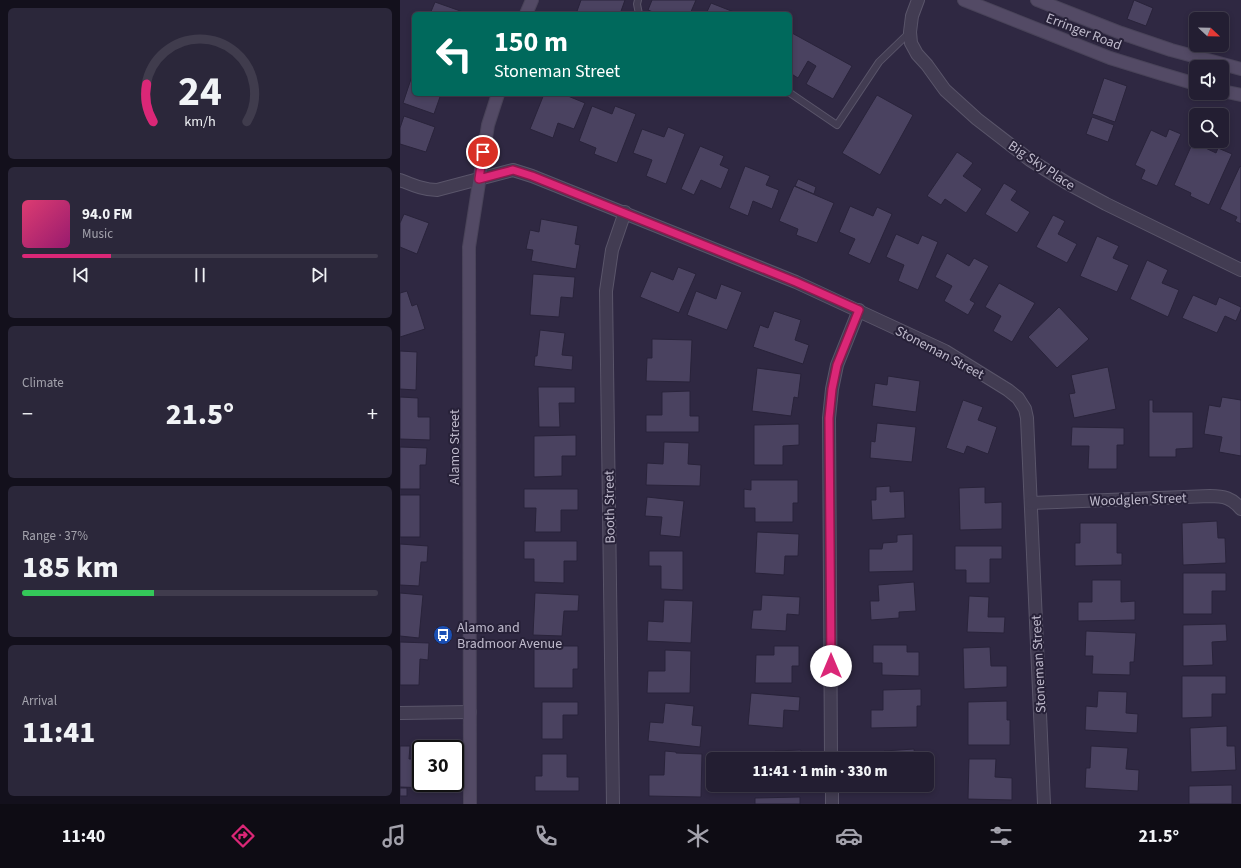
<!DOCTYPE html>
<html lang="en">
<head>
<meta charset="utf-8">
<style>
  :root { --surface:#231e32; --page:#2b273a; --text:#f1f3f6; --muted:#a3a2ac; --line:#403c4d; --accent:#db2777 }
  body { margin:0; font-family:"Source Sans 3",sans-serif; background:var(--page); color:var(--text); height:100vh; display:flex; flex-direction:column; font-size:15px; white-space:nowrap }
  * { box-sizing:border-box; margin:0 }
  p { font-size:13px; color:var(--muted) }
  .icon { flex:none; width:22px; height:22px; fill:none; stroke:currentColor; stroke-width:2; stroke-linecap:round; stroke-linejoin:round }
  .map { position:relative; flex:1; overflow:hidden }
  .panel { display:flex; flex-direction:column; gap:8px; padding:8px; background:#13101c; width:400px }
  .panel>* { flex:none }
  .top-card { position:absolute; left:12px; top:12px; width:380px; height:84px; border-radius:6px; box-shadow:0 2px 6px #0003,0 0 0 1px var(--line); background:#00695c; color:#fff; overflow:hidden }
  .needle { width:26px; rotate:112deg }
  .buttons { position:absolute; left:789px; top:12px; display:grid; gap:8px }
  .buttons a { display:grid; place-items:center; width:40px; height:40px; border-radius:6px; background:var(--surface); box-shadow:0 2px 6px #0003,0 0 0 1px var(--line); font-size:20px }
  .speed { position:absolute; left:12px; top:740px; display:flex; gap:8px; font-size:20px; font-weight:700; text-align:center }
  .speed>* { display:grid; place-content:center; width:52px; height:52px; border-radius:50%; background:var(--surface); box-shadow:0 2px 6px #0003,0 0 0 1px var(--line); line-height:1 }
  .speed .limit { border:2px solid #111; border-radius:6px; background:#fff; color:#111 }
  .pin { position:absolute; display:grid; place-items:center; width:34px; height:34px; color:#fff; margin:-17px; border:2px solid #fff; border-radius:50%; box-shadow:0 1px 4px #0007 }
  .me { position:absolute; width:44px; margin:-22px; rotate:0deg; stroke-linejoin:round; filter:drop-shadow(0 0 3px #0008) }
  .turn { display:flex; align-items:center; gap:14px; height:84px; padding:0 16px; font-size:18px }
  .turn .icon { width:52px; height:52px; stroke-width:2.5 }
  .turn b { display:block; font-size:28px; line-height:34px }
  .big { font-size:30px; font-weight:800; line-height:1.1 }
  .panel .widget { flex:1; display:flex; flex-direction:column; justify-content:center; gap:6px; min-width:0; padding:0 14px; border-radius:6px; background:var(--page) }
  .panel .dial { align-items:center; gap:0 }
  .dial svg { height:104px; overflow:visible; fill:none; stroke:var(--line); stroke-width:7; stroke-linecap:round; text-anchor:middle }
  .dial text { fill:var(--text); stroke:none }
  .song { display:flex; align-items:center; gap:12px }
  .cover { width:48px; height:48px; border-radius:6px; background:linear-gradient(135deg,hsl(340 70% 55%),hsl(320 70% 35%)) }
  .played { height:4px; border-radius:2px; background:linear-gradient(90deg,var(--accent) 25%,var(--line) 25%) }
  .keys { display:flex; justify-content:space-around; direction:ltr }
  .heat { display:flex; justify-content:space-between; align-items:center; font-size:22px; direction:ltr }
  .charge { height:6px; border-radius:3px; background:linear-gradient(90deg,#34c759 37%,var(--line) 0) }
  .trip { position:absolute; left:306px; top:752px; width:228px; height:40px; border-radius:6px; background:var(--surface); box-shadow:0 2px 6px #0003,0 0 0 1px var(--line); font-weight:800; line-height:40px; text-align:center }
  .tab-bar { display:flex; height:64px; justify-content:space-around; align-items:center; background:#0e0c14; color:var(--muted) }
  .tab-bar .icon { width:28px; height:28px }
  .tab-bar .current { color:var(--accent) }
  .tab-bar b { font-size:18px; color:var(--text) }
  main { display:flex; flex:1; min-height:0 }
  .map>svg:first-child { display:block }
  .building { fill:#4a4260; stroke:#29233a }
  .lines { fill:none; stroke-linecap:round; stroke-linejoin:round }
  .lane-casing { stroke:#5a556a; stroke-width:8 }
  .street-casing { stroke:#5a556a; stroke-width:14 }
  .secondary-casing { stroke:#494359; stroke-width:14 }
  .lane { stroke:#423c52; stroke-width:6 }
  .street { stroke:#423c52; stroke-width:12 }
  .secondary { stroke:#534a65; stroke-width:12 }
  .route-casing { stroke:#8e194d; stroke-width:10 }
  .route { stroke:#db2777; stroke-width:7 }
  .labels { text-anchor:middle; stroke-width:4; stroke-linejoin:round; paint-order:stroke }
  .street-label { font-size:14px; fill:#bfbacc; stroke:#272138 }
  .poi-label { font-size:14px; fill:#bfbacc; stroke:#272138; text-anchor:start }
</style>
</head>
<body>
<main>
<section class="panel">
<div class="widget dial"><svg viewBox="0 0 100 80">
<path d="M14 69A42 42 0 1 1 86 69"/>
<path d="M14 69A42 42 0 0 1 9 40" stroke="#db2777"/>
<text x="50" y="56" font-size="32" font-weight="700">24</text>
<text x="50" y="72" font-size="11">km/h</text>
</svg></div>
<div class="widget">
<div class="song"><i class="cover"></i><div><b>94.0 FM</b><p>Music</p></div></div>
<div class="played"></div>
<div class="keys"><svg class="icon" aria-label="previous" viewBox="0 0 24 24"><path d="M18 5L8 12l10 7zM5 5v14"/></svg><svg class="icon" aria-label="pause" viewBox="0 0 24 24"><path d="M8 5v14M16 5v14"/></svg><svg class="icon" aria-label="next" viewBox="0 0 24 24"><path d="M6 5l10 7-10 7zM19 5v14"/></svg></div>
</div>
<div class="widget"><p>Climate</p>
<div class="heat"><a>−</a><b class="big">21.5°</b><a>+</a></div>
</div>
<div class="widget"><p>Range · 37%</p><b class="big">185 km</b><div class="charge"></div></div>
<div class="widget"><p>Arrival</p><b class="big">11:41</b></div>
</section>
<div class="map">
<svg width="841" height="804" viewBox="0 0 841 804">
  <rect width="100%" height="100%" fill="#2f2842"/>
  <g class="building">
    <polygon points="181,0 225,0 220,14 176,14"/>
    <polygon points="252,0 296,0 290,14 258,14 248,10"/>
    <polygon points="734,0 753,8 746,26 727,19"/>
    <polygon points="35,2 66,13 65,14 30,14"/>
    <polygon points="311,3 339,14 306,14"/>
    <polygon points="392,33 452,66 433,99 406,84 416,66 408,61 398,78 390,73 390,37"/>
    <polygon points="12,76 14,77 14,94 41,94 34,114 3,103"/>
    <polygon points="704,78 727,86 715,122 692,114"/>
    <polygon points="144,94 163,94 185,103 174,129 158,123 153,138 130,129"/>
    <polygon points="477,95 513,115 480,175 442,153"/>
    <polygon points="192,106 212,114 215,106 236,114 217,163 194,154 196,148 179,141"/>
    <polygon points="4,116 35,127 26,152 0,144 0,128"/>
    <polygon points="692,117 714,125 708,142 686,134"/>
    <polygon points="268,127 285,134 266,184 246,176 252,160 233,153 242,129 264,137"/>
    <polygon points="769,129 781,134 757,186 741,179 745,170 735,165 751,130 766,137"/>
    <polygon points="793,142 816,153 818,148 832,154 809,205 790,196 791,193 774,185"/>
    <polygon points="300,146 324,156 320,165 329,169 321,189 301,180 294,195 281,189"/>
    <polygon points="557,152 573,163 563,176 582,189 566,213 545,199 541,205 527,196"/>
    <polygon points="345,166 370,176 366,185 379,190 372,209 353,201 348,216 329,208"/>
    <polygon points="840,166 841,167 841,224 835,221 837,217 820,209"/>
    <polygon points="398,179 416,187 414,194 395,186"/>
    <polygon points="604,183 617,191 611,200 630,212 617,233 585,214"/>
    <polygon points="394,186 434,203 417,243 396,235 398,229 379,221"/>
    <polygon points="450,206 473,216 477,207 492,214 470,264 448,254 455,239 439,232"/>
    <polygon points="4,214 29,223 17,254 0,247 0,223"/>
    <polygon points="653,215 665,221 658,234 677,244 667,263 636,247"/>
    <polygon points="141,219 178,226 175,244 180,245 176,269 131,261 133,250 126,249 130,230 139,232"/>
    <polygon points="496,234 518,244 522,235 538,242 518,290 498,281 504,265 486,257"/>
    <polygon points="697,236 719,246 713,258 729,265 717,292 680,276"/>
    <polygon points="547,253 569,266 574,258 589,266 570,300 575,303 568,315 544,301 552,286 535,277"/>
    <polygon points="747,260 768,270 762,283 779,290 768,317 730,299"/>
    <polygon points="278,267 296,274 279,313 240,297 251,271 273,280"/>
    <polygon points="133,274 175,277 173,298 161,297 159,317 130,315"/>
    <polygon points="599,283 635,303 612,342 593,331 601,316 585,307"/>
    <polygon points="321,284 342,292 327,330 287,315 296,291 316,299"/>
    <polygon points="7,291 12,306 17,304 25,329 0,337 0,293"/>
    <polygon points="793,295 816,305 819,297 841,307 841,309 836,321 825,316 817,333 782,318"/>
    <polygon points="659,307 689,339 657,368 628,337"/>
    <polygon points="374,311 401,320 395,340 409,345 403,364 353,347 360,325 368,328"/>
    <polygon points="140,330 165,333 162,355 173,356 172,370 134,366 135,356 137,356"/>
    <polygon points="252,339 292,340 290,382 246,381 247,358 252,358"/>
    <polygon points="0,351 17,352 16,390 0,389"/>
    <polygon points="708,367 716,409 674,418 669,394 675,393 671,375"/>
    <polygon points="357,368 401,374 398,398 394,397 391,416 352,411"/>
    <polygon points="488,376 520,381 516,412 472,406 475,383 487,385"/>
    <polygon points="138,387 175,387 175,403 159,403 160,427 139,427"/>
    <polygon points="290,391 290,416 299,416 299,432 246,432 246,415 262,415 262,392"/>
    <polygon points="0,397 18,398 18,417 30,417 30,440 0,439"/>
    <polygon points="822,397 841,400 841,456 819,452 822,437 804,434 809,405 820,407"/>
    <polygon points="563,400 583,407 578,420 597,427 588,454 567,446 564,454 546,448"/>
    <polygon points="749,400 753,400 753,412 793,412 793,448 776,449 776,457 749,457"/>
    <polygon points="477,423 516,427 512,462 470,458 471,441 475,442"/>
    <polygon points="399,424 399,445 383,446 383,465 354,465 354,425"/>
    <polygon points="672,427 724,428 724,445 717,445 717,469 688,469 689,446 671,446"/>
    <polygon points="176,435 176,456 162,456 162,476 134,477 134,436"/>
    <polygon points="264,442 289,443 288,464 301,465 300,486 246,485 247,463 263,464"/>
    <polygon points="0,447 27,448 26,465 20,465 20,489 0,489"/>
    <polygon points="351,480 398,480 398,503 393,503 393,522 355,522 355,508 344,508 344,489 351,490"/>
    <polygon points="490,486 490,492 504,491 505,518 472,520 471,500 476,500 476,487"/>
    <polygon points="585,487 585,503 602,502 602,529 560,530 559,488"/>
    <polygon points="124,489 178,489 178,510 161,510 161,532 135,532 136,508 124,508"/>
    <rect x="0" y="495" width="20" height="42"/>
    <polygon points="247,497 284,501 280,537 260,535 262,517 245,516"/>
    <polygon points="817,521 818,538 825,538 826,563 783,565 782,523"/>
    <polygon points="680,523 717,523 717,553 722,553 722,565 675,566 675,543 680,543"/>
    <polygon points="357,532 399,534 398,556 385,556 384,575 355,573"/>
    <polygon points="513,534 513,571 469,572 469,549 482,549 483,543 497,542 497,535"/>
    <polygon points="124,541 177,541 177,561 164,561 164,583 134,582 134,559 124,559"/>
    <polygon points="0,544 28,546 27,562 21,562 19,586 0,585"/>
    <polygon points="555,546 602,546 602,559 590,559 590,583 566,583 566,570 555,570"/>
    <polygon points="249,551 283,551 283,590 261,589 261,566 249,566"/>
    <polygon points="783,573 826,573 826,591 812,591 812,614 783,614"/>
    <polygon points="692,580 721,580 721,602 735,601 735,620 678,621 678,602 692,602"/>
    <polygon points="514,582 516,611 499,612 499,618 471,620 470,601 479,601 478,585"/>
    <polygon points="0,593 23,595 19,638 0,636"/>
    <polygon points="135,593 179,595 178,611 164,611 162,636 133,635"/>
    <polygon points="362,595 400,597 399,615 387,614 386,631 351,629 353,610 361,610"/>
    <polygon points="569,596 589,597 588,617 605,617 604,633 567,632"/>
    <polygon points="264,600 293,601 291,643 247,641 248,621 263,622"/>
    <polygon points="826,624 827,641 812,642 813,665 783,666 783,625"/>
    <polygon points="686,631 736,633 734,662 730,662 730,675 692,674 693,656 685,656"/>
    <polygon points="0,642 29,643 28,660 20,659 19,685 0,685"/>
    <polygon points="473,645 507,645 507,652 519,652 519,676 482,675 482,663 473,663"/>
    <polygon points="134,646 178,646 178,669 173,669 173,688 134,688"/>
    <polygon points="374,646 399,646 399,666 392,666 392,683 355,683 356,655 374,655"/>
    <polygon points="590,647 591,666 607,666 607,687 564,689 563,648"/>
    <polygon points="265,650 291,651 290,693 247,693 248,671 265,671"/>
    <polygon points="782,676 826,676 826,694 812,694 812,717 782,718"/>
    <polygon points="521,689 521,706 517,706 517,727 471,728 471,710 483,710 483,690"/>
    <polygon points="698,691 727,692 726,713 738,714 737,733 685,730 686,706 697,707"/>
    <polygon points="351,693 400,697 399,711 384,710 383,728 348,725"/>
    <polygon points="607,701 607,720 610,720 610,745 568,745 568,702"/>
    <polygon points="142,702 178,702 178,715 163,715 163,739 142,739"/>
    <polygon points="265,703 294,706 292,725 302,726 300,747 248,741 250,722 263,723"/>
    <polygon points="827,726 827,746 835,746 836,770 791,772 790,728"/>
    <polygon points="0,746 10,746 9,759 21,759 21,783 30,783 30,788 0,787"/>
    <polygon points="691,746 728,748 726,769 739,770 738,791 685,788 686,768 690,768"/>
    <polygon points="514,749 515,759 470,759 470,758 484,757 484,751"/>
    <polygon points="401,750 401,759 375,759 375,751"/>
    <polygon points="265,751 276,752 276,753 302,754 301,797 249,796 249,775 264,775"/>
    <polygon points="142,754 167,754 167,777 179,777 179,791 135,791 135,776 142,776"/>
    <polygon points="569,759 596,759 595,777 612,778 612,800 568,799"/>
    <rect x="357" y="785" width="45" height="1"/>
    <polygon points="832,785 832,804 789,804 789,786"/>
    <rect x="0" y="788" width="7" height="8"/>
    <polygon points="400,797 400,804 355,804 355,798"/>
  </g>
  <g class="lines">
    <g class="lane-casing">
      <g id="lane">
        <polyline points="238,0 237,4 239,14"/>
        <polyline points="390,93 437,125 479,62 510,32"/>
      </g>
    </g>
    <g class="street-casing">
      <g id="street">
        <polyline points="518,0 512,16 510,32 511,43 517,54 527,65 545,90 577,119 630,160 667,183 706,204 841,270"/>
        <path d="M 0,180 C 13,185 24,190 37,190 L 113,170 L 132,176 L 396,282 L 545,351 L 608,390 L 618,398 L 625,409 L 627,418 L 644,804"/>
        <path d="M 631,503 L 810,496 C 824,496 832,498 841,509"/>
        <polyline points="0,713 70,712"/>
        <polyline points="431,759 429,418 432,389 437,365 459,310"/>
        <polyline points="432,785 432,804"/>
        <polyline points="213,804 206,291 212,250 225,212"/>
      </g>
    </g>
    <g class="secondary-casing">
      <g id="secondary">
        <polyline points="564,0 710,58 762,74 796,84"/>
        <polyline points="637,0 721,33 771,50 841,69"/>
        <polyline points="126,14 132,0"/>
        <polyline points="822,91 841,95"/>
        <polyline points="70,804 69,247 88,125 98,94"/>
      </g>
    </g>
    <use href="#lane" class="lane"/>
    <use href="#street" class="street"/>
    <use href="#secondary" class="secondary"/>
  </g>
  <g class="lines">
    <g class="route-casing">
      <polyline id="route" points="83,152 79,179 113,170 132,176 396,282 459,310 437,365 432,389 429,418 431,666"/>
    </g>
    <use href="#route" class="route"/>
  </g>
  <defs>
    <g id="bus-disc" transform="scale(1)"><circle r="9.5" fill="#1a4fb4" stroke="#272138"/><path d="M-5-6H5V4H4V6H2V4H-2V6H-4V4H-5ZM-3.5-4V0h7V-4ZM-3.5 1.2v1.5H-2V1.2ZM2 1.2v1.5H3.5V1.2Z" fill="#fff"/></g>
  </defs>
  <g fill-rule="evenodd">
    <use href="#bus-disc" x="43" y="635"/>
  </g>
  <g class="labels">
    <g class="street-label">
      <text transform="translate(684 31) rotate(21)" y="5">Erringer Road</text>
      <text transform="translate(642 165) rotate(34)" y="5">Big Sky Place</text>
      <text transform="translate(540 352) rotate(28)" y="5">Stoneman Street</text>
      <text transform="translate(54 447) rotate(-90)" y="5">Alamo Street</text>
      <text transform="translate(738 499) rotate(-2)" y="5">Woodglen Street</text>
      <text transform="translate(209 507) rotate(-91)" y="5">Booth Street</text>
      <text transform="translate(638 664) rotate(-93)" y="5">Stoneman Street</text>
    </g>
    <g class="poi-label">
      <text x="57" y="632">Alamo and<tspan x="57" dy="16">Bradmoor Avenue</tspan></text>
    </g>
  </g>
</svg>
<div class="buttons">
<a><svg class="needle" viewBox="-14 -14 28 28"><path d="M0-13l5 13h-10z" fill="#e53935"/><path d="M0 13l5-13h-10z" fill="#a3a2ac"/></svg></a>
<a><svg class="icon" aria-label="sound" viewBox="0 0 24 24"><path d="M4 9h4l5-4v14l-5-4H4zM17 9q2 3 0 6"/></svg></a>
<a><svg class="icon" aria-label="search" viewBox="0 0 24 24"><circle cx="10" cy="10" r="6"/><path d="M15 15l6 6"/></svg></a>
</div>
<div class="speed"><div class="limit">30</div></div>
<div class="pin" style="left:83px;top:152px;background:#d93025"><svg class="icon" aria-label="arrive" viewBox="0 0 24 24"><path d="M6 21V4h12l-3 4 3 4H6"/></svg></div>
<svg class="me" style="left:431px;top:666px" viewBox="-20 -20 40 40"><circle r="19" fill="#fff"/><path d="M0-13L10 11 0 6-10 11z" fill="#db2777"/></svg>
<div class="trip">11:41 · 1 min · 330 m</div>
<div class="top-card">
<div class="turn"><svg class="icon" aria-label="left" viewBox="0 0 24 24"><path d="M17 20v-9H6M10 6l-5 5 5 5"/></svg><div><b>150 m</b>Stoneman Street</div></div>
</div>
</div>
</main>
<nav class="tab-bar">
<b>11:40</b>
<svg class="icon current" aria-label="directions" viewBox="0 0 24 24"><path d="M12 3l9 9-9 9-9-9zM9 14v-3h6M13 9l2 2-2 2"/></svg>
<svg class="icon" aria-label="music" viewBox="0 0 24 24"><path d="M9 18V5l10-2v13"/><circle cx="6" cy="18" r="3"/><circle cx="16" cy="16" r="3"/></svg>
<svg class="icon" aria-label="phone" viewBox="0 0 24 24"><path d="M5 4h4l2 5-3 2q2 4 5 5l2-3 5 2v4C11 20 4 13 5 4z"/></svg>
<svg class="icon" aria-label="climate" viewBox="0 0 24 24"><path d="M12 3v18M4 7l16 10M4 17L20 7"/></svg>
<svg class="icon" aria-label="car" viewBox="0 0 24 24"><path d="M5 17H2v-5l4-1 3-4h7l3 4 3 1v5h-3M9 17h6M6 11h13"/><circle cx="7" cy="17" r="2"/><circle cx="17" cy="17" r="2"/></svg>
<svg class="icon" aria-label="filters" viewBox="0 0 24 24"><path d="M4 7h16M4 17h16"/><circle cx="9" cy="7" r="2"/><circle cx="15" cy="17" r="2"/></svg>
<b>21.5°</b>
</nav>
</body>
</html>
